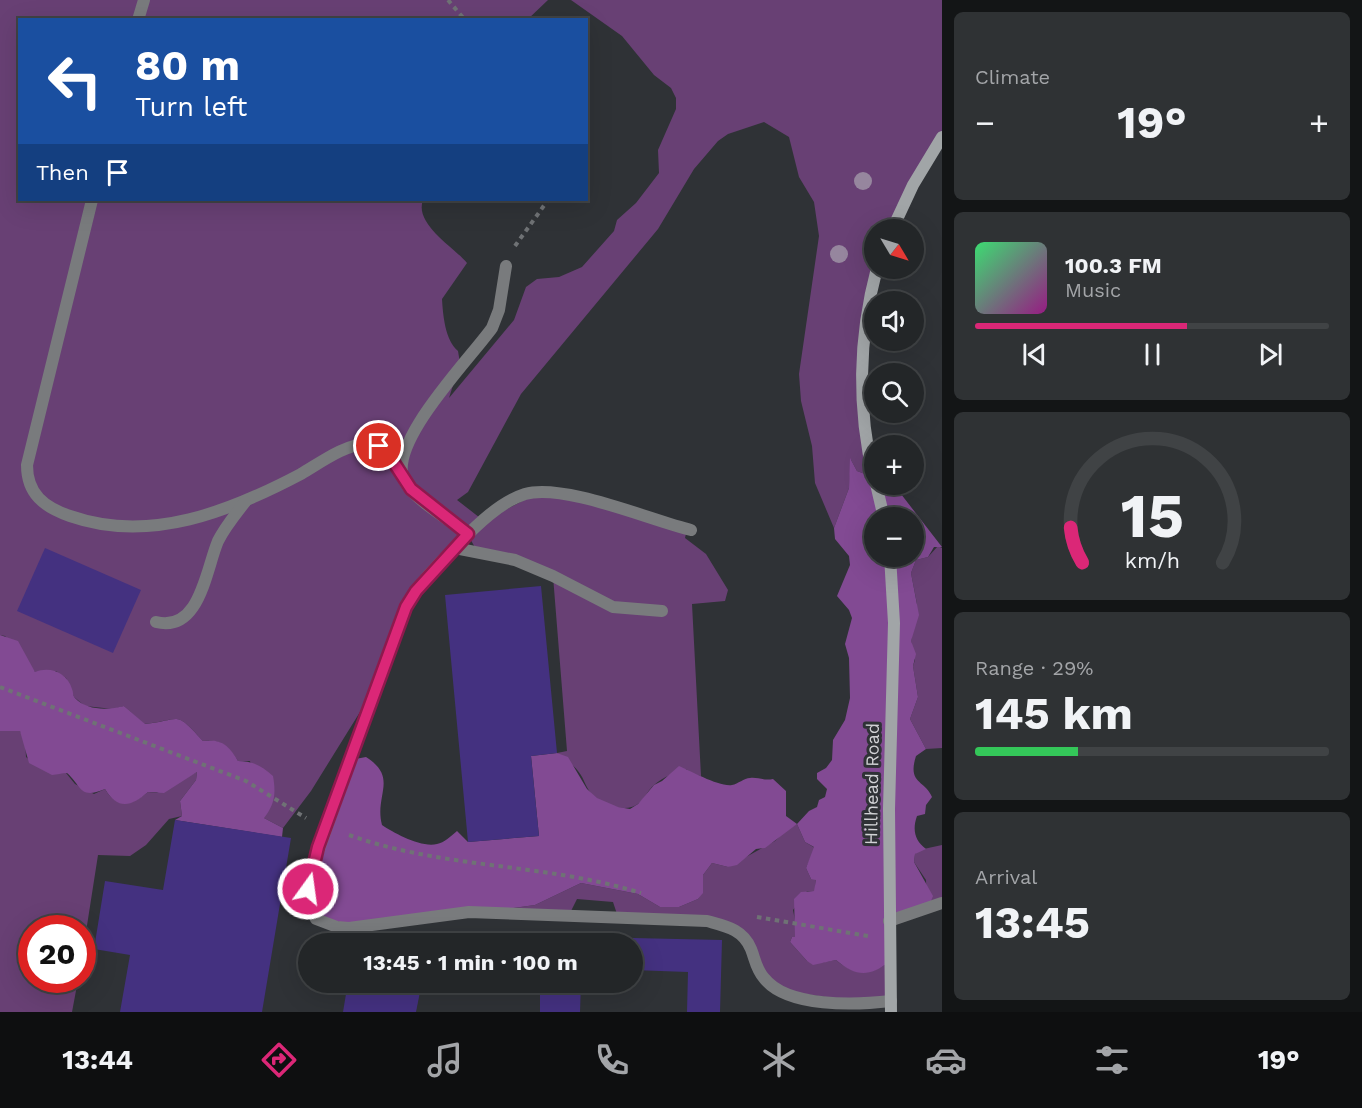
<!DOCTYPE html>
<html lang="en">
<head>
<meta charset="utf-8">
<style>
  :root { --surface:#232628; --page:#2f3234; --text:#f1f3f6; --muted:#a3a5a8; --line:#404345; --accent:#db2777 }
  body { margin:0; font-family:"Work Sans",sans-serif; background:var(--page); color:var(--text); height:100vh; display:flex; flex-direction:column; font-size:22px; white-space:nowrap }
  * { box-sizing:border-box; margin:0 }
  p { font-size:20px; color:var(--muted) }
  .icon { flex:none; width:33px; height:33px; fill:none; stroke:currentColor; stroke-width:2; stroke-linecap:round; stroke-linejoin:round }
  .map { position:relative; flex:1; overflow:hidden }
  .sheet { display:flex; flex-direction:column; gap:12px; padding:12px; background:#131516; width:420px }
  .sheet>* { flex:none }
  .guide { position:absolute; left:18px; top:18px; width:570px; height:183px; border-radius:0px; box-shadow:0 6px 24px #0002,0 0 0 2px var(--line); background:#1a4fa0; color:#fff; overflow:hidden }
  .needle { width:39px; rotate:128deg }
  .controls { position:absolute; left:864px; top:219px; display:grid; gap:12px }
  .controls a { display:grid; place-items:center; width:60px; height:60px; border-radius:50%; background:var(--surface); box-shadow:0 6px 24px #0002,0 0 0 2px var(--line); font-size:30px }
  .speed { position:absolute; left:18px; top:915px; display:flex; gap:12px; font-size:30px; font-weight:700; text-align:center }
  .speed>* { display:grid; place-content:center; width:78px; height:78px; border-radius:50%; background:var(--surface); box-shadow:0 6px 24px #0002,0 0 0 2px var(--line); line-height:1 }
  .speed .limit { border:9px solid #d22; background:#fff; color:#111 }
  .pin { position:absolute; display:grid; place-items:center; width:51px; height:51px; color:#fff; margin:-26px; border:3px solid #fff; border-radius:50%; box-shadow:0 2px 6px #0007 }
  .me { position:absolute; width:66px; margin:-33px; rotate:14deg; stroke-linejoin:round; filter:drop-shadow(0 0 4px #0008) }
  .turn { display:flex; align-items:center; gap:21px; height:126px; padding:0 18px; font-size:27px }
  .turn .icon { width:78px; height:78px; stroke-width:2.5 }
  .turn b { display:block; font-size:42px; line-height:51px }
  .then { display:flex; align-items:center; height:57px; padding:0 18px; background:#0003; gap:12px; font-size:22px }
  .big { font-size:45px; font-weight:700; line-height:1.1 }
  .sheet .widget { flex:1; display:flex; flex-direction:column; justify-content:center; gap:9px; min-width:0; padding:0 21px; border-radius:9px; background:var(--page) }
  .sheet .dial { align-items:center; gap:0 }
  .dial svg { height:156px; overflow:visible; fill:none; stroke:var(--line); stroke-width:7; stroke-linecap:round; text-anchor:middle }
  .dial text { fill:var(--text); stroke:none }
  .song { display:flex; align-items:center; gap:18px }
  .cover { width:72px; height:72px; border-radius:9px; background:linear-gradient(135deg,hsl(140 70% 55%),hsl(310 70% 35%)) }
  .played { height:6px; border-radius:3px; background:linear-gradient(90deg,var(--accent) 60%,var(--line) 60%) }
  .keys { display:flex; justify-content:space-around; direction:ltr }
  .heat { display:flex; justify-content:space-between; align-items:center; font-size:33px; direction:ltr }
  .charge { height:9px; border-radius:4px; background:linear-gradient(90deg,#34c759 29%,var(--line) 0) }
  .trip { position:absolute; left:298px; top:933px; width:345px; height:60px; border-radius:30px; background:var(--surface); box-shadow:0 6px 24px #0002,0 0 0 2px var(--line); font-weight:700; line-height:60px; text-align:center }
  .tabs { display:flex; height:96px; justify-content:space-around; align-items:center; background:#0e0f10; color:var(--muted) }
  .tabs .icon { width:42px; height:42px }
  .tabs .selected { color:var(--accent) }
  .tabs b { font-size:27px; color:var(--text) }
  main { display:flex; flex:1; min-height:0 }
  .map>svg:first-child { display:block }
  .green { fill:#684074 }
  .forest { fill:#824a93 }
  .building { fill:#443180 }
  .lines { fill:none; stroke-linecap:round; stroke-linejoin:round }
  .path { stroke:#6f7275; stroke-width:4; stroke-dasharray:4.5 4.5; stroke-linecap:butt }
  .lane { stroke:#797b7d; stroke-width:12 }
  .secondary { stroke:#a1a5a7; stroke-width:12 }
  .tree { fill:#96869e }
  .route-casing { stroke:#8e194d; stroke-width:15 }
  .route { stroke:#db2777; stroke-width:10 }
  .labels { text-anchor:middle; stroke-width:6; stroke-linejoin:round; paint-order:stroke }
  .street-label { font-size:18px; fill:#d1d2d5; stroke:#2f3236 }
</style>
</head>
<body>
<main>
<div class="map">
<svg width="942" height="1012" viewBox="0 0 942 1012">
  <rect width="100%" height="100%" fill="#2f3236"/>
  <g class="green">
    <path d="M 0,0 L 548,0 L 527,20 L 20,20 L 20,200 L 423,200 C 414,224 454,247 467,263 L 442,299 C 443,315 445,340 458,351 L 460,363 L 449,398 L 514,320 L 526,287 L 537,279 L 559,277 L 582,267 L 614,231 L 617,220 L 636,203 L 659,173 L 658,150 L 676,109 L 676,98 L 671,88 L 654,75 L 622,36 L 571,0 L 942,0 L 942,135 L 891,229 L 874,230 L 874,268 L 863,326 L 873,477 L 857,471 L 851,460 L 849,488 L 834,528 L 815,483 L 812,446 L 801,401 L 799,374 L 819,236 L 814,202 L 799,177 L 789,137 L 764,122 L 728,134 L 718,141 L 694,169 L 658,229 L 521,394 L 468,492 L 457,500 L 484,521 L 540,492 L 687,529 L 685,538 L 706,554 L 728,590 L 725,601 L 692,604 L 701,776 L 694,775 L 686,769 C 674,773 663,777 654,785 C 648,790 645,798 639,803 C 628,813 607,806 596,798 C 586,791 585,779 578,771 C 573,764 563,759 557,753 L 567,751 L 553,576 L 477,551 L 468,535 L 416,591 L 360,712 L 311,791 L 283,828 L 264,818 L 250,761 L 238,761 C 230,747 219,738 203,741 C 174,709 182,720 144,724 L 124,706 L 113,709 L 85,706 L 74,697 L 66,678 L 56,671 L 35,672 L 5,636 L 0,635 Z"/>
    <polygon points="938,546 942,548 942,748 926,749 910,719 918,697 913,666 915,660 911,641 917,604 911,573 916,560 928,557"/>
    <path d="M 0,731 L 20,731 L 25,740 L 26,757 C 40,769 48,775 66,773 L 75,784 L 94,794 L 105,789 C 116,809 133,805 148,792 L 157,793 L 197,772 L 196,780 L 180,801 L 182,816 L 169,819 L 146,845 L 130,856 L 98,855 L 83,951 L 82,928 L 32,928 L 32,980 L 78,980 L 72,1012 L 0,1012 Z"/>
    <path d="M 797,824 L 805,842 L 815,848 L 806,868 L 811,879 L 816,879 L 815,891 L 807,891 L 793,910 L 796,926 L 795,937 L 792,937 L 790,942 L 807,961 L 820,963 L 836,960 C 853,975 871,975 889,962 L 890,1002 L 866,1003 L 778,990 L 736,930 L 618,917 L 613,902 L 577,899 L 569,915 L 485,912 L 535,905 L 581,883 L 638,894 L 660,907 L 679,907 L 698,899 L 702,893 L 703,875 L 712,863 L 728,867 L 775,841 L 787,829 Z"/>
    <polygon points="942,845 942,903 927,908 926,880 914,862 915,854 919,850"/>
  </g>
  <g class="forest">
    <path d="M 850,458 L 857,471 L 873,477 L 883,517 L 874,518 L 874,556 L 890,557 L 889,962 C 869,977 856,977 836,960 L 813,965 L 807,961 L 790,942 L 792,937 L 795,937 L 794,899 L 801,892 L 814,891 L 816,880 L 811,879 L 806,868 L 814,847 L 805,842 L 797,824 L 765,848 L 756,849 L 737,865 L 728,867 L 712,863 L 703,875 L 703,893 L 698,899 L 679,907 L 660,907 L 638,894 L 581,883 L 535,905 L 485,912 L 364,925 L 316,919 L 308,889 L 350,760 L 366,757 C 399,778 374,795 382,825 C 394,833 421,848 437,844 C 444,843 451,836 457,831 L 468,842 L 539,836 L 531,756 L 557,753 L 568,757 L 587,789 L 597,798 L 618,807 L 630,809 L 638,804 L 654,785 L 662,781 L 679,766 C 691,771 719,787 732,785 C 738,784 744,778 750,778 C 758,777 764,781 773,779 L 786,791 L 786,816 L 797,824 L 809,811 L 817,807 L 819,800 L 825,797 L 827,789 L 817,779 L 817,773 L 826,768 L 832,760 L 833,740 L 845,720 L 850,698 L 849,658 L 845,644 L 852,618 L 849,610 L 837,596 L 850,565 L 849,556 L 835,539 L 834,528 L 849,488 Z"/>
    <path d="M 877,485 L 894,485 L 942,547 L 934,547 L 928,557 L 916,560 L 911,573 L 919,615 L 911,641 L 916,654 L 913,666 L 918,697 L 910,719 L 926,749 L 916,756 C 907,784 925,780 932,797 L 926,805 L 925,814 L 917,816 C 912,830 915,841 926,849 L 915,854 L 914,862 L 933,896 L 931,901 L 890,921 L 891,557 L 914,556 L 914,518 L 885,517 Z"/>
    <path d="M 0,635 L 18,641 L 35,672 C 51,666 67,673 72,689 C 74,694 72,694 75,698 C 87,711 109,710 124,706 L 145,724 C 182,720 174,709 203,741 C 221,738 230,746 238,761 C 253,761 262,766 273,776 C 276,793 275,804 264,818 L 283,828 L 282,837 L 175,820 L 182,816 L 180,801 L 196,780 L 197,772 L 164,793 L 148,792 C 132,806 118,811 105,789 C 79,800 82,786 67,773 L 52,775 L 29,763 L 20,731 L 0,731 Z"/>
  </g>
  <g class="building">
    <polygon points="45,548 141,590 113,653 17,611"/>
    <polygon points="541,586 557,753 531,756 539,836 468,842 445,595"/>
    <polygon points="175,820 291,838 262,1012 120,1012 130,955 94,949 105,881 163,890"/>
    <polygon points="541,935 582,936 582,944 541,944"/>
    <polygon points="633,938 722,940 720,1012 687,1012 688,972 633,970"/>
    <polygon points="348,982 422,982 416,1012 343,1012"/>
    <polygon points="540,982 581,982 580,1012 540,1012"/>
  </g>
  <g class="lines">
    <g class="path">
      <polyline points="448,0 465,20"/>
      <polyline points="515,246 548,200"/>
      <polyline points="0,687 246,781 306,818"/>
      <path d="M 349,835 C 443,869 546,863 641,893"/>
      <polyline points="757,917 868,936"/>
    </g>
    <g class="lane">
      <polyline points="138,20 144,0"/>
      <path d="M 92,200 L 27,465 C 27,494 44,507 70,516 C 150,544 231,511 301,474 C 320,463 345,444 367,444 C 386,443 394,462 402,476"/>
      <path d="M 691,530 C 650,520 564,483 525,494 C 500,502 477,525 459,543 C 438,565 414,587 402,615 L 311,872 L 307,901 L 316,919 L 337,927 L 349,928 L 469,912 L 707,921 C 725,926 743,929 751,949 C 755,959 756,969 764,978 C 787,1008 856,1005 891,1001"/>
      <path d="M 468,534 C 451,521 415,500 405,482 C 384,446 470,359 492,328 L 499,310 L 506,266"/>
      <polyline points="455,548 515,560 553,576 613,607 662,611"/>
      <path d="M 156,622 C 200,633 206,569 218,541 C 225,527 235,515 245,502"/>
      <polyline points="889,921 942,903"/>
    </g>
    <g class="secondary">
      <polyline points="892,230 913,185 942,137"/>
      <path d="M 874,479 C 857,408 858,339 877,268"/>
      <polyline points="876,484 884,518"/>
      <polyline points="890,556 894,623 889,809 891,1012"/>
    </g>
  </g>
  <g class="tree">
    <circle cx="863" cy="181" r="9"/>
    <circle cx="839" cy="254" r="9"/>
  </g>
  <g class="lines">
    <g class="route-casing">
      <polyline id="route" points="308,889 318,847 406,607 416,591 468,534 411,489 387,452 379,446"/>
    </g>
    <use href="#route" class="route"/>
  </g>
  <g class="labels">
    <g class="street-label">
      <text transform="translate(872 784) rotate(-89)" y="6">Hillhead Road</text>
    </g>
  </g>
</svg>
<div class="controls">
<a><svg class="needle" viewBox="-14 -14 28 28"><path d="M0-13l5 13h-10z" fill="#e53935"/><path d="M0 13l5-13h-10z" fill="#a3a5a8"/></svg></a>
<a><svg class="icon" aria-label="sound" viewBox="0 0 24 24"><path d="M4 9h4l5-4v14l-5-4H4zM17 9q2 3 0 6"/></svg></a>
<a><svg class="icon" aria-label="search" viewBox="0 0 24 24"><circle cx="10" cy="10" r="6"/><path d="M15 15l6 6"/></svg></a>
<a>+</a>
<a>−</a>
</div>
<div class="speed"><div class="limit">20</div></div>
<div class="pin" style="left:379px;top:446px;background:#d93025"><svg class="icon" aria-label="arrive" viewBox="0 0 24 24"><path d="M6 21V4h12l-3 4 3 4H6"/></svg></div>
<svg class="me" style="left:308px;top:889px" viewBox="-20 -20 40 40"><circle r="17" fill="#db2777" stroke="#fff" stroke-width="3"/><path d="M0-11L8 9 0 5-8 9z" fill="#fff"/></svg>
<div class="trip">13:45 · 1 min · 100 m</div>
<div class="guide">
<div class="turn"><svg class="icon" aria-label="left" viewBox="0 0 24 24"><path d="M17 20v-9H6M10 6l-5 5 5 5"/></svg><div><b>80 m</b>Turn left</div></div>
<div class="then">Then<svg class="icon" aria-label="arrive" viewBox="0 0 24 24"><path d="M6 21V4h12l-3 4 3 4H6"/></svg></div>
</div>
</div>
<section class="sheet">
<div class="widget"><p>Climate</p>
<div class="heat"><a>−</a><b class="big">19°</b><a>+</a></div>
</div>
<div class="widget">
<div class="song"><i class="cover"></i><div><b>100.3 FM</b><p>Music</p></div></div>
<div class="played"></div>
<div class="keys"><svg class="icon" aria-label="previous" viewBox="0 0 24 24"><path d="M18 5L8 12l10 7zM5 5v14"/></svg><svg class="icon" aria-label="pause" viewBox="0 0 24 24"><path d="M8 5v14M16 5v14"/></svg><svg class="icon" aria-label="next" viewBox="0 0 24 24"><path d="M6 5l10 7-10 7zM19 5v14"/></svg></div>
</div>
<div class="widget dial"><svg viewBox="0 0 100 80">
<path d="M14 69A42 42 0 1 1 86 69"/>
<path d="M14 69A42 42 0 0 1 8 51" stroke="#db2777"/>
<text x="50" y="56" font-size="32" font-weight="700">15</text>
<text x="50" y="72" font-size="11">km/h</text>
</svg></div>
<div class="widget"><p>Range · 29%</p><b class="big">145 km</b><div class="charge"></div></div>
<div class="widget"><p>Arrival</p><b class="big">13:45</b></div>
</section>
</main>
<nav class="tabs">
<b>13:44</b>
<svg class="icon selected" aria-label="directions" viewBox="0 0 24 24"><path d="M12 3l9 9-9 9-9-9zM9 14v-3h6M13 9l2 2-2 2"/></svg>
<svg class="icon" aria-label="music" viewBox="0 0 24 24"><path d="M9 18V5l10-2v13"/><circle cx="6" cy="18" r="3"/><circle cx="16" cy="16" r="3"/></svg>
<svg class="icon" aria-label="phone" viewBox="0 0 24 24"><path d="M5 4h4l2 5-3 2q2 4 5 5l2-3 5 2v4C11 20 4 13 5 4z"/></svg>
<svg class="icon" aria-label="climate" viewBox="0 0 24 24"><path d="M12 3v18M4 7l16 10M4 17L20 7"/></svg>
<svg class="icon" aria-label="car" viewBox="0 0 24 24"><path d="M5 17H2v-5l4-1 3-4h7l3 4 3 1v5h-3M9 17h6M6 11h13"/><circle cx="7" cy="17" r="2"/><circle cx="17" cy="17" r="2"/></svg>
<svg class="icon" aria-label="filters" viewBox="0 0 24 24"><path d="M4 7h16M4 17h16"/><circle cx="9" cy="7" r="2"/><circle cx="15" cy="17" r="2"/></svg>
<b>19°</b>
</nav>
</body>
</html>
